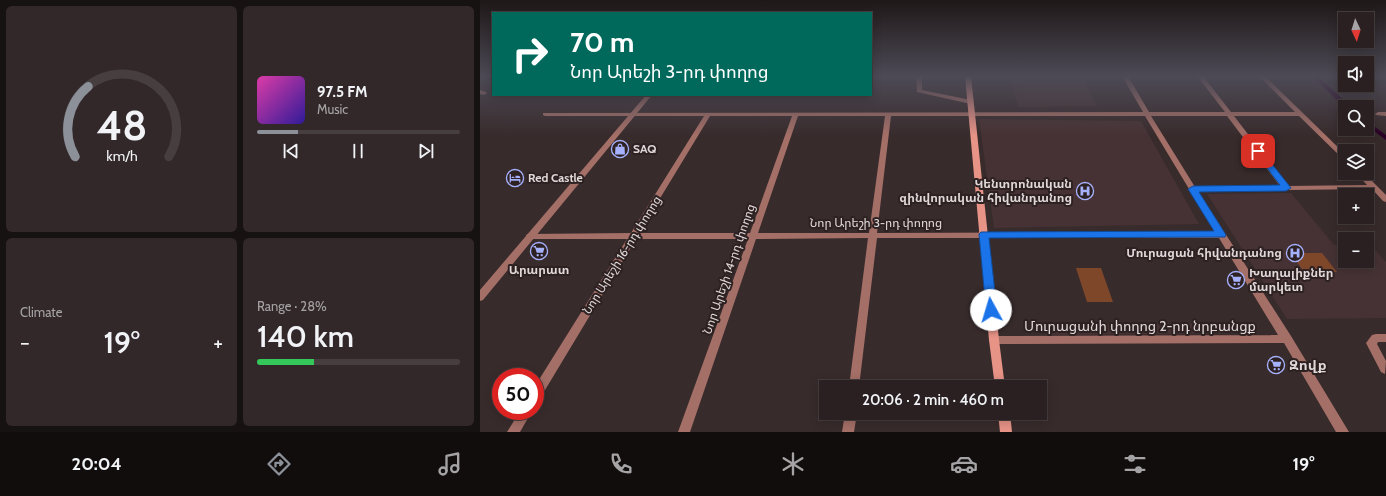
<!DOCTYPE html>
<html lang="en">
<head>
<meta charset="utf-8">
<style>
  :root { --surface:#2a2021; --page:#32282a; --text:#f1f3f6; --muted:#a5a3a5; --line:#463e3f; --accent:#8c9099 }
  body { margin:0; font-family:Cabin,"Noto Sans Armenian",sans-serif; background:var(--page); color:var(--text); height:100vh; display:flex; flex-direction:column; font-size:15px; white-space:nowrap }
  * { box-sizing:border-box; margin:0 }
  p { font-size:13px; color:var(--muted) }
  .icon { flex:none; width:22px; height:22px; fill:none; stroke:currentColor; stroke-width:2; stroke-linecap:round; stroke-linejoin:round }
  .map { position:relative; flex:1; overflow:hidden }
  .drawer { display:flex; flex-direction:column; gap:6px; padding:6px; background:#171212; width:480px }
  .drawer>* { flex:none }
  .guide { position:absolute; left:12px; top:12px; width:380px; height:84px; border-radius:0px; box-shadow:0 2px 10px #0003,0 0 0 1px var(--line); background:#00695c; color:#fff; overflow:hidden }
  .needle { width:26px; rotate:176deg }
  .tools { position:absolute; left:858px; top:12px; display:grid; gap:8px }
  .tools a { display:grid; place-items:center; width:36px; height:36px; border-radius:0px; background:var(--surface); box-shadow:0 2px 10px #0003,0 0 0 1px var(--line); font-size:20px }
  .speed { position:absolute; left:12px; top:368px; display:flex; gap:8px; font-size:20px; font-weight:700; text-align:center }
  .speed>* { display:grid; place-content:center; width:52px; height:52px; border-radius:50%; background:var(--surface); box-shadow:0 2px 10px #0003,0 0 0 1px var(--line); line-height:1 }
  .speed .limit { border:6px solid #d22; background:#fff; color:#111 }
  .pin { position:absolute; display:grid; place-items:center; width:34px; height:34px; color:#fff; margin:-17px; border-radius:8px; box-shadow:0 2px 6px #0006 }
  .me { position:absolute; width:44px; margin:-22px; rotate:354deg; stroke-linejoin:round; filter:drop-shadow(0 0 3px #0008) }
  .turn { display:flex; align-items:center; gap:14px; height:84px; padding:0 12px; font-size:18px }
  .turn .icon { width:52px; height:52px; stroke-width:2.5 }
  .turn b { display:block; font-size:28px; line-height:34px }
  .big { font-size:30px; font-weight:600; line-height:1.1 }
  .drawer .tile { flex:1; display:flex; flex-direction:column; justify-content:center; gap:6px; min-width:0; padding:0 14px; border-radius:6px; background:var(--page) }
  .drawer .dial { align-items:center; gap:0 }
  .dial svg { height:104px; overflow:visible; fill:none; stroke:var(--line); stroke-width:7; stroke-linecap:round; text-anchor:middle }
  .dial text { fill:var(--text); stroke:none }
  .song { display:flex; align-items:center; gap:12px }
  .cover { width:48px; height:48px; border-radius:6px; background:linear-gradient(135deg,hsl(320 70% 55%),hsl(250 70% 35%)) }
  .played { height:4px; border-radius:2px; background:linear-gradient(90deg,var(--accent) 20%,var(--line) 20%) }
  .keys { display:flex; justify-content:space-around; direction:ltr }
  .heat { display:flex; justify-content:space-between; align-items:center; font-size:22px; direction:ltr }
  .charge { height:6px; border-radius:3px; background:linear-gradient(90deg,#34c759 28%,var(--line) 0) }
  .drawer .tiles { flex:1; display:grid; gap:6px; grid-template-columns:repeat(2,1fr) }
  .trip { position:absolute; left:339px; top:380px; width:228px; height:40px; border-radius:0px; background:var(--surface); box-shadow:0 2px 10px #0003,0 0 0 1px var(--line); font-weight:600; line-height:40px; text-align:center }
  .tab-bar { display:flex; height:64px; justify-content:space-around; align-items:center; background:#110d0d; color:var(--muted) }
  .tab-bar .icon { width:28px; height:28px }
  .tab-bar .on { color:var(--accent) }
  .tab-bar b { font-size:18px; color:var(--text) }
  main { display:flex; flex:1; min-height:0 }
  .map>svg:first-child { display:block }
  .built { fill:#463234 }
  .green { fill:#7e472a }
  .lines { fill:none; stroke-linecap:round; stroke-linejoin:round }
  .canal { fill:#2b0026; fill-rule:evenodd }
  .minor { fill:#a46f67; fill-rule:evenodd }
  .tertiary { fill:#a46f67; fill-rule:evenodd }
  .secondary { fill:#e79386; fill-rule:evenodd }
  .route { fill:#1a73e8; stroke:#114b97 }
  .labels { text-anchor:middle; stroke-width:4; stroke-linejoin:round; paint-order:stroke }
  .poi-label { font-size:12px; font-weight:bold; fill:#e1d8d9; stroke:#2d2122; text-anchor:start }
  .street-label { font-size:12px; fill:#e1d8d9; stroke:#2d2122 }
  .near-street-label { font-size:14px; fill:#e1d8d9; stroke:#2d2122 }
  .near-poi-label { font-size:14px; font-weight:bold; fill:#e1d8d9; stroke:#2d2122; text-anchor:start }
</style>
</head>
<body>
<main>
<section class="drawer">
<div class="tiles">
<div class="tile dial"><svg viewBox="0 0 100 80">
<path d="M14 69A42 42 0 1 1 86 69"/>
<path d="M14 69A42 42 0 0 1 24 15" stroke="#8c9099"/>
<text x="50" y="56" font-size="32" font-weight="700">48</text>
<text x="50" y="72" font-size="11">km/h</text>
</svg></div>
<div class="tile">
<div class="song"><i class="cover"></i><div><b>97.5 FM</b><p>Music</p></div></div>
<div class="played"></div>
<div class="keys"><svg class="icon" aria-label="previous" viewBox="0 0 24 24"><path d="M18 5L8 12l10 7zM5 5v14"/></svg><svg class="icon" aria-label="pause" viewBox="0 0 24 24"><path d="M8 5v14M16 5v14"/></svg><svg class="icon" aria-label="next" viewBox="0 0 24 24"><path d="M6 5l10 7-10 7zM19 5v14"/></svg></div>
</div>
<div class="tile"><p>Climate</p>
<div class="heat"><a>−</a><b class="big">19°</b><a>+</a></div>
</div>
<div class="tile"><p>Range · 28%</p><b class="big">140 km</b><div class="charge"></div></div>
</div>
</section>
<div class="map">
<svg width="906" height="432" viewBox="0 0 906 432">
  <rect width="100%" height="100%" fill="#382b2c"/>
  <g class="built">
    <polygon points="603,78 617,106 538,107 530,79"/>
    <polygon points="499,119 661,121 719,224 514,228"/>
    <polygon points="811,193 854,245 865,245 865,261 887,261 887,245 891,245 906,262 906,318 807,319 727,194"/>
    <polygon points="756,323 761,333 566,335 564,325"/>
  </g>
  <g class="green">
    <polygon points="811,253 842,253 857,272 824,272"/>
    <polygon points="596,268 621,268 633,302 607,302"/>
  </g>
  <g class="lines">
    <g class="canal">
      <polygon points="832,76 838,76 871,107 865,108"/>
      <polygon points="887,121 906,135 906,140 887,126"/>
    </g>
    <g class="minor">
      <polygon points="436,76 442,76 442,90 491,100 494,102 491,104 437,92"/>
      <path d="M 642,76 L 648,76 L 669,112 L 745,112 L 717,76 L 723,76 L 751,112 L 815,112 L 779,76 L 785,76 L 865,154 L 865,160 L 863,159 L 819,116 L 754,116 L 808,186 L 887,185 L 876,173 L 884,173 L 906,195 L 906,202 L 903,201 L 892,189 L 718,191 L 811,336 L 869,432 L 856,432 L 804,343 L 514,344 L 510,343 L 509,340 L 510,337 L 514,336 L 798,335 L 739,238 L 397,238 L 379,387 L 369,387 L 388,238 L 276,239 L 210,432 L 198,432 L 268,239 L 156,239 L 59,400 L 55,401 L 55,386 L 147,239 L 50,239 L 47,238 L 46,236 L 47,234 L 151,233 L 224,116 L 65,116 L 63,115 L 63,113 L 663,112 ZM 230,116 L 312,116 L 270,233 L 159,233 ZM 318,116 L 405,116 L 389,233 L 278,233 ZM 411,116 L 665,116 L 735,232 L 397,233 ZM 671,116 L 747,116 L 800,186 L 715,187 Z"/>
      <polygon points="0,90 6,92 7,93 4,95 0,94"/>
      <polygon points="898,112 906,112 906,116 896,115 895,114"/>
      <polygon points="896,334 906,334 906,342 898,342 897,344 906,361 905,374 901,372 886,343 892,335"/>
      <polygon points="40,411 52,411 40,432 27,432"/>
      <polygon points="365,413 377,413 374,432 362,432"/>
    </g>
    <polygon class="tertiary" points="166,95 172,95 3,300 0,301 0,290"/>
    <g class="secondary">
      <polygon points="485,76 491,76 519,340 525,387 515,387 509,340"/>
      <polygon points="518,413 530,413 532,432 520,432"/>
    </g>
  </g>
  <linearGradient id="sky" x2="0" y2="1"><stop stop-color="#1f1818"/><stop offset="0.56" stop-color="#4d4a56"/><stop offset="1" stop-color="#4d4a56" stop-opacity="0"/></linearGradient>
  <rect width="906" height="136" fill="url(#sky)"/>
  <polygon class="route" points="778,149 781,150 811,188 806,191 719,192 746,235 745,237 509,238 517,310 515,313 511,314 507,313 506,310 499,234 501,232 734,231 708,189 713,186 800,185 774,151"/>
  <defs>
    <g id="shop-ring" transform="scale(0.9)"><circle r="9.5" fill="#2d2122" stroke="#a6b1fc" stroke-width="1.5"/><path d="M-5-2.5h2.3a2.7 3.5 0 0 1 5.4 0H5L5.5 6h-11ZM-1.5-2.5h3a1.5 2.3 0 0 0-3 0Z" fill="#a6b1fc"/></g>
    <g id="hotel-ring" transform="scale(0.9)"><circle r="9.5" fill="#2d2122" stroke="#a6b1fc" stroke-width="1.5"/><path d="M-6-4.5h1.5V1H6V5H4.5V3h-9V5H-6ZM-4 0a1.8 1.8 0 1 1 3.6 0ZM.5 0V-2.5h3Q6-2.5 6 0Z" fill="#a6b1fc"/></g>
    <g id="hospital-ring" transform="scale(0.9)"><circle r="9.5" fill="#2d2122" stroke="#a6b1fc" stroke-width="1.5"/><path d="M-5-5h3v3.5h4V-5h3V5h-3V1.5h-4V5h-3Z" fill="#a6b1fc"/></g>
    <g id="supermarket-ring" transform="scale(0.9)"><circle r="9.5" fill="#2d2122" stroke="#a6b1fc" stroke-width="1.5"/><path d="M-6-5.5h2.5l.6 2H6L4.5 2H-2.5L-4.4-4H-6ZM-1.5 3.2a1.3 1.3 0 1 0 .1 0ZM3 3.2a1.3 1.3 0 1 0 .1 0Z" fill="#a6b1fc"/></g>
  </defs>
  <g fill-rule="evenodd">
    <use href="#shop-ring" x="140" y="149"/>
    <use href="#hotel-ring" x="35" y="178"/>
    <use href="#hospital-ring" x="605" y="191"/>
    <use href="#supermarket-ring" x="59" y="251"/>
    <use href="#hospital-ring" x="815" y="253"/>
    <use href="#supermarket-ring" x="756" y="280"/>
    <use href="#supermarket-ring" x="796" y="365"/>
  </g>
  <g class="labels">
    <g class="poi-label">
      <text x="153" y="153">SAQ</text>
      <text x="48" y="182">Red Castle</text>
      <text x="592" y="188" text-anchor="end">Կենտրոնական<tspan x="592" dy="14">զինվորական հիվանդանոց</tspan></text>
      <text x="802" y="257" text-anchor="end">Մուրացան հիվանդանոց</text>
      <text x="59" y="274" text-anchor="middle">Արարատ</text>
      <text x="769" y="277">Խաղալիքներ<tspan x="769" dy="14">մարկետ</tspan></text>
    </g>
    <g class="street-label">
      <text x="396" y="227">Նոր Արեշի 3-րդ փողոց</text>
      <text transform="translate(142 255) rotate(-58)" y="4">Նոր Արեշի 16-րդ փողոց</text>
      <text transform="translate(249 269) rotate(-71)" y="4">Նոր Արեշի 14-րդ փողոց</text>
    </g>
    <g class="near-street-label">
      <text x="660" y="331">Մուրացանի փողոց 2-րդ նրբանցք</text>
    </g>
    <g class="near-poi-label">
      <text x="809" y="370">Զովք</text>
    </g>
  </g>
</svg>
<div class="tools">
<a><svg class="needle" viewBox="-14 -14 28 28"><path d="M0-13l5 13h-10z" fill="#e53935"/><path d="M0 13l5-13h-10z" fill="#a5a3a5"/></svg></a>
<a><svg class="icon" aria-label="sound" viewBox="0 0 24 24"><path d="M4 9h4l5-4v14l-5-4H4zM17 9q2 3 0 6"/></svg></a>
<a><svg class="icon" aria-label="search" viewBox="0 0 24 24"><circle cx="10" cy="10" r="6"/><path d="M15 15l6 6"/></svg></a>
<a><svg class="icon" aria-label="layers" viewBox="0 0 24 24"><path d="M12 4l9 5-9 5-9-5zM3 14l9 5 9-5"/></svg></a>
<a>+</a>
<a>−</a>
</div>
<div class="speed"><div class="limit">50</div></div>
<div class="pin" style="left:778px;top:151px;background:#d93025"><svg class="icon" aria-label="arrive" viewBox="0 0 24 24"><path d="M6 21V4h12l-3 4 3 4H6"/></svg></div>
<svg class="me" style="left:511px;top:310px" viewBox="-20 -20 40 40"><circle r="19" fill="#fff"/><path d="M0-13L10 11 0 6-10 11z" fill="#1a73e8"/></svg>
<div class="trip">20:06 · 2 min · 460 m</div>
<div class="guide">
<div class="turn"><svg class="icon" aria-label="right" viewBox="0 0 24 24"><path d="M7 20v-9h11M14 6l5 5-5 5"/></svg><div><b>70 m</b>Նոր Արեշի 3-րդ փողոց</div></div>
</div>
</div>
</main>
<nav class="tab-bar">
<b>20:04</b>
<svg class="icon on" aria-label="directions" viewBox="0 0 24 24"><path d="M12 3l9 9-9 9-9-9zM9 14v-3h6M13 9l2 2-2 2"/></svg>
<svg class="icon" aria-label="music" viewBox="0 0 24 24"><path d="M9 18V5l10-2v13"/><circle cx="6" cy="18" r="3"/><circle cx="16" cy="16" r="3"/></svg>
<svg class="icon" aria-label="phone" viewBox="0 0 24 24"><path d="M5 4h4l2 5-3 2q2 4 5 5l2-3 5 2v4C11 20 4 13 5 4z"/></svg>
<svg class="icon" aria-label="climate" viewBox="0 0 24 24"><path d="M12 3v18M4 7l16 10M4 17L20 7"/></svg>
<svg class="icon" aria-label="car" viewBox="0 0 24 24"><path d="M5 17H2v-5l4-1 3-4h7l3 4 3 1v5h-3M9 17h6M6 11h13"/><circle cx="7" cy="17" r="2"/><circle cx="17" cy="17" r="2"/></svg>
<svg class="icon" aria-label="filters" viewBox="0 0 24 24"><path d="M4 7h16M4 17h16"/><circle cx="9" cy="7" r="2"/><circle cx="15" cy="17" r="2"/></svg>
<b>19°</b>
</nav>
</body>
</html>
